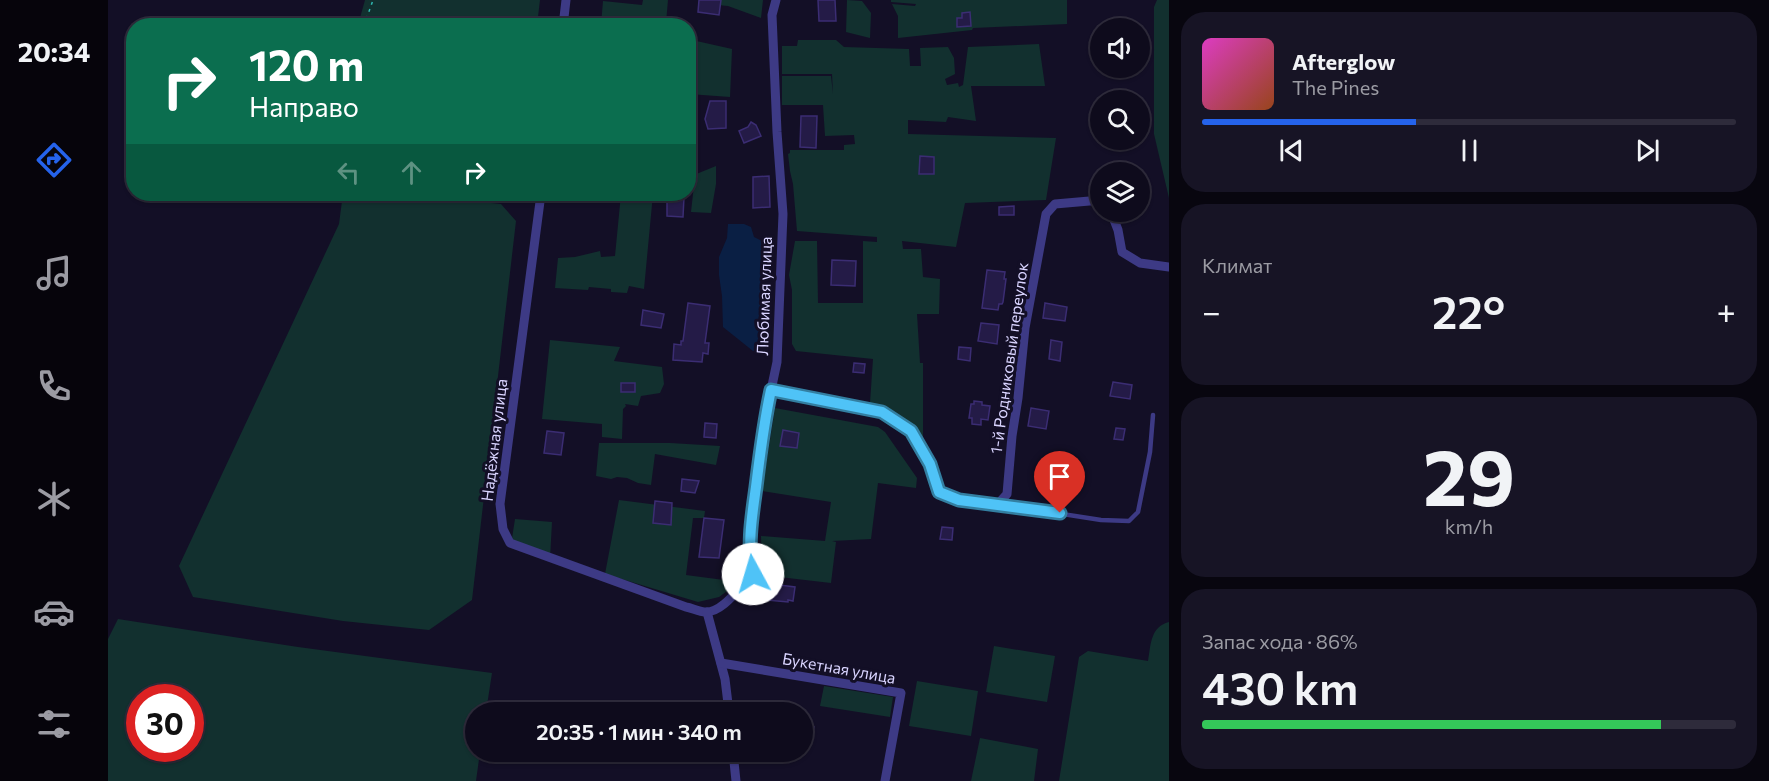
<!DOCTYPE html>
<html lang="ru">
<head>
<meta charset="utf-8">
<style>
  :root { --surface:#0e0b1c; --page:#171425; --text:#f1f3f6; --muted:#9b9ba3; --line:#2e2b3b; --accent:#2563eb }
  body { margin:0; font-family:Commissioner,sans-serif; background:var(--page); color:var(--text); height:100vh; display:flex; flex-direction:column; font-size:22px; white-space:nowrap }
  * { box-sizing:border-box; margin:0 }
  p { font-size:20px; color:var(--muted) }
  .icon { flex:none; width:33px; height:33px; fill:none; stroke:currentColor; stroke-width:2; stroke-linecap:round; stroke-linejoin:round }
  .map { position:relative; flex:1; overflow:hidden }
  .drawer { display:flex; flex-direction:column; gap:12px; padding:12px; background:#08060f; width:600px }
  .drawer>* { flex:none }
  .hud { position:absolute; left:18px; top:18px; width:570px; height:183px; border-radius:24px; box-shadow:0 2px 4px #0004,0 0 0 2px var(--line); background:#0b6e4f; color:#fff; overflow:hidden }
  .fabs { position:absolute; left:982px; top:18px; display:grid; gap:12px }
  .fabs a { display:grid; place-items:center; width:60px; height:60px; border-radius:50%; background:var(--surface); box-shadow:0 2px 4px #0004,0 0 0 2px var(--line); font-size:30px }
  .speed { position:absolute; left:18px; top:684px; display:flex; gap:12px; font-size:30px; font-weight:700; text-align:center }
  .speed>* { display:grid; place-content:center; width:78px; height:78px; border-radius:50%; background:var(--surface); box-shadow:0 2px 4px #0004,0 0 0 2px var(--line); line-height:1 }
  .speed .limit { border:9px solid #d22; background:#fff; color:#111 }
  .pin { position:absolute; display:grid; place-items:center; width:51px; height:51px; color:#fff; margin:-62px -26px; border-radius:50% 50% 50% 0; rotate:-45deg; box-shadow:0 0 6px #0007 }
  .pin .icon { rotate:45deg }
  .me { position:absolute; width:66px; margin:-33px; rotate:354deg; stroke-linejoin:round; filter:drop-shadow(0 0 4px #0008) }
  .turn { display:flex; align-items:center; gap:21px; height:126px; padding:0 24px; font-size:27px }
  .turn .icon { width:78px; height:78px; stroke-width:2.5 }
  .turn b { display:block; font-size:42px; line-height:51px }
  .lanes { display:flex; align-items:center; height:57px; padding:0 24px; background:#0003; justify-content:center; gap:30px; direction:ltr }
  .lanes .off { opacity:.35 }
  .big { font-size:45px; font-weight:600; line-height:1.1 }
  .drawer .card { flex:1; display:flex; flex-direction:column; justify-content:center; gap:9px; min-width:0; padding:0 21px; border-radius:24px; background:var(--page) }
  .drawer .dial { align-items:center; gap:0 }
  .dial b { font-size:78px; line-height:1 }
  .song { display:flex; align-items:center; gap:18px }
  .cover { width:72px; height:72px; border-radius:9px; background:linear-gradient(135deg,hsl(310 70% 55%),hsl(20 70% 35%)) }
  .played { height:6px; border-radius:3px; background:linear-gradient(90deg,var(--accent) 40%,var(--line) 40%) }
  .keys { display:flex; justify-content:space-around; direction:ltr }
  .heat { display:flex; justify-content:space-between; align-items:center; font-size:33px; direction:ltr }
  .charge { height:9px; border-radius:4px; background:linear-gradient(90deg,#34c759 86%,var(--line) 0) }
  .trip { position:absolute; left:357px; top:702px; width:348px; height:60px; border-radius:30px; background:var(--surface); box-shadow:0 2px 4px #0004,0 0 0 2px var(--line); font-weight:600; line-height:60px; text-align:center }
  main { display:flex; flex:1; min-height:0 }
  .dock { display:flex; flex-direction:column; width:108px; justify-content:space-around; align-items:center; background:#06040b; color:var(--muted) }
  .dock .icon { width:42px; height:42px }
  .dock .selected { color:var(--accent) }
  .dock b { font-size:27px; color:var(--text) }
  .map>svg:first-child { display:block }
  .green { fill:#12302f; fill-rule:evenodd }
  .water { fill:#0a1f44 }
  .building { fill:#241b47; stroke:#3b2d73; stroke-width:1.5 }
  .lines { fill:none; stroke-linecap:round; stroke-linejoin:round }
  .path { stroke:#2fb8b0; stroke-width:1.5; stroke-dasharray:3 4.5; stroke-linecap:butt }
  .lane { stroke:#3d3a85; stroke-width:4.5 }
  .street { stroke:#3d3a85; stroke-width:9 }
  .route-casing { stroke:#337fa1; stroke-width:15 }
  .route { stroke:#4fc3f7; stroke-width:10 }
  .labels { text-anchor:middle; stroke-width:6; stroke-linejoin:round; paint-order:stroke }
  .street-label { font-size:16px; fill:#d9d4ff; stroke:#130f26 }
</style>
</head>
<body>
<main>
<nav class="dock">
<b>20:34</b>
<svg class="icon selected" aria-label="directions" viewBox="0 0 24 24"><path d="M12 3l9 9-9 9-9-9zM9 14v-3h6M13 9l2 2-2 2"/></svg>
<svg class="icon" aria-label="music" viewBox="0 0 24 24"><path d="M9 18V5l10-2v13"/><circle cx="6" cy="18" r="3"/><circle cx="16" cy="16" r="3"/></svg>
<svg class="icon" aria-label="phone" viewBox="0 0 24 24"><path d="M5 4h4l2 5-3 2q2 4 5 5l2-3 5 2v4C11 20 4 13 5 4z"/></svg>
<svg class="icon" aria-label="climate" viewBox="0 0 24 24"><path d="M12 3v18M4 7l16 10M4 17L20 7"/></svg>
<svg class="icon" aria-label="car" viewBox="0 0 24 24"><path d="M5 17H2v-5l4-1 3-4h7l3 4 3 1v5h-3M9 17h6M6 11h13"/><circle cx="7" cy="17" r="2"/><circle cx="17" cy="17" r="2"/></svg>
<svg class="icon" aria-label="filters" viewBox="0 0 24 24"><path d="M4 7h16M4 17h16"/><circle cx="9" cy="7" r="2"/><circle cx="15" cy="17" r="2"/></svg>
</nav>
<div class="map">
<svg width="1061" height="781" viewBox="0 0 1061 781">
  <rect width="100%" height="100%" fill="#130f26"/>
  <g class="green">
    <polygon points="257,0 432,0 429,25 250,25"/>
    <polygon points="535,0 560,0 558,23 574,25 493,25 495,1 534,5"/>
    <polygon points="599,0 655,0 653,18 620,6 599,4"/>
    <polygon points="739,0 754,1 763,13 762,38 738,32"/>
    <polygon points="783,0 959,0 959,24 865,28 864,30 790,38 790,16 784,4 807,6 808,4 783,2"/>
    <polygon points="1049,0 1061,0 1061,198 1046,134 1046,7"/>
    <polygon points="581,26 585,27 584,40 624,49 622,97 581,94"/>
    <path d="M 690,40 L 728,40 L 736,47 L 801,49 L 802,66 L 813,66 L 812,48 L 840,47 L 846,58 L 847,74 L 837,79 L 839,85 L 850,83 L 851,87 L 855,85 L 860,47 L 931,44 L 937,86 L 863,86 L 868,121 L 840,117 L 838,122 L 800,120 L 800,134 L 948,138 L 938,200 L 857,203 L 848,247 L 794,241 L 795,249 L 813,249 L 815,277 L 832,279 L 831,314 L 809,314 L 812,363 L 815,363 L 815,445 C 799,421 793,409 762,403 L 765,359 L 688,351 L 684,344 L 684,290 L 681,275 L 687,241 L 709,241 L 710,303 L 755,303 L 755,241 L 769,242 L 769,237 L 689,231 L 685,184 L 682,171 L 680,154 L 682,153 L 682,150 L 736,150 L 736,145 L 747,144 L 746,135 L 717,136 L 715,105 L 674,105 L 674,76 L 723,76 L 725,94 L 724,74 L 674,74 L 674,46 L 689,46 Z"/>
    <polygon points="608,166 608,184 603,213 583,212 586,185 581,184 581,177"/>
    <polygon points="244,194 297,194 393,204 408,221 364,600 321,630 235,621 85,597 71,566 231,224 234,201"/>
    <polygon points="513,194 545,194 536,289 521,286 519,293 503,292 503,289 481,287 480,290 447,288 450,258 467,257 492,251 493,257 507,256"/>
    <polygon points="442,340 512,347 506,361 554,367 556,384 552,393 533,396 530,406 517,404 518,406 515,409 514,439 494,437 494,424 434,419"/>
    <polygon points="667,408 770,427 777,432 809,478 808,488 770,483 763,539 724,541 728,542 723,583 654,575 653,536 717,541 723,502 654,491"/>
    <polygon points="491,443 562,443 612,446 608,465 547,454 543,485 530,483 519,478 509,477 503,479 488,476"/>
    <polygon points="511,500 597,511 596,518 585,518 578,575 631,582 611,597 590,602 497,574"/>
    <polygon points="407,519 444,522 442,559 403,545"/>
    <path d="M 10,619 L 190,647 L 384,673 L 378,712 L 368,712 L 368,752 L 372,752 L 368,781 L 0,781 L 0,639 ZM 32,698 L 82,698 L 82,748 L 32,748 Z"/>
    <path d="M 1061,622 L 1061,781 L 951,781 L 971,657 L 980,651 L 1040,661 C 1043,645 1042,627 1061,622 Z"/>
    <polygon points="886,646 947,656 939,702 878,692"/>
    <polygon points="809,681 870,691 863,736 801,726"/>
    <polygon points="716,686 785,697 782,717 712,706"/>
    <polygon points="872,738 930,749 926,781 863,781"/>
  </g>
  <polygon class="water" points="620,224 636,224 643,227 646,237 654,241 655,266 658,288 655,321 656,351 645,351 615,327 614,296 611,275 611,257 619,238"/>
  <g class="building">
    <polygon points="591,0 613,0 611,15 590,12"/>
    <polygon points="710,0 727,0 728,21 711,21"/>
    <polygon points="862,12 863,26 849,27 849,18 854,18 854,13"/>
    <polygon points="602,101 618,101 618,128 600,129 597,119"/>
    <polygon points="693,116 709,116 708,148 692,147"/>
    <polygon points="643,122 648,125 653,136 636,143 631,131 640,127"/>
    <polygon points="812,156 826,157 826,174 811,174"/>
    <polygon points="661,176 662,207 645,208 645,177"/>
    <polygon points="559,196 576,197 575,217 559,216"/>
    <polygon points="906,206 906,215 891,215 891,207"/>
    <polygon points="724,260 748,261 747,286 723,285"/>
    <polygon points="879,270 897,272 896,279 898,279 895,302 894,304 891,304 890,310 874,308"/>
    <polygon points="580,303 602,306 597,343 601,343 600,354 595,353 594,362 565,360 566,344 573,345 573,341 575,341"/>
    <polygon points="937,303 959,307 957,321 935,318"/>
    <polygon points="535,310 556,314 553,328 533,325"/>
    <polygon points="873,323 891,325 889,344 870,341"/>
    <polygon points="943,340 954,342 952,361 941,359"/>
    <polygon points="851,347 863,348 862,361 850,359"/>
    <polygon points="746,363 757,364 756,373 745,372"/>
    <polygon points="1005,382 1024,385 1022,399 1002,396"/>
    <rect x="513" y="383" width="14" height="9"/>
    <polygon points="866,401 874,402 874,405 882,406 880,420 873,419 873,425 864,424 864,418 861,418 863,404 866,404"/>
    <polygon points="923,408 941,411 938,429 920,426"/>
    <polygon points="597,423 609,424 608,438 596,437"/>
    <polygon points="1008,428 1017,429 1015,440 1006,439"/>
    <polygon points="675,430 691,433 689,448 672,446"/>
    <polygon points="439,431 456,433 453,455 436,453"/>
    <polygon points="574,479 591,481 587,493 573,491"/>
    <polygon points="547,501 564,503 563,525 545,523"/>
    <polygon points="596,518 616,520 611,558 591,557"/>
    <polygon points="834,527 845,528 844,540 832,539"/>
    <polygon points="671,585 687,587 685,601 680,600 680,602 659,600 661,586 670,587"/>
    <polygon points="694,726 706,727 703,740 694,738"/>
  </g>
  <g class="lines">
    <polyline class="path" points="256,26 265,0"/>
    <polyline class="lane" points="890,504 993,520 1021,521 1030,512 1042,452 1045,415"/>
    <g class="street">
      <polyline points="455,26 458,0"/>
      <path d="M 433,194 L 392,504 L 395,529 L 402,543 L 578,607 C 584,608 591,612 597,612 C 615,613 632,586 645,574 L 642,557 L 644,521 L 655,428 L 669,362 L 675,214 L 669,132 L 664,15 L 668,0"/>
      <polyline points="1003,212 1010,230 1014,252 1032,263 1061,267"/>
      <polyline points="663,390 774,412 803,431 822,464 831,492 851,500 890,504 899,494 904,436 910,398 917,328 938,214 947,204 993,200"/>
      <polyline points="599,612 617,679 621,712"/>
      <polyline points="613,663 793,693 777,781"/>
      <polyline points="625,752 628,781"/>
    </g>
  </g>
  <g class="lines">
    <g class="route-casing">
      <path id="route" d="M 645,574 C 639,545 644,516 648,487 C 652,454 656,422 663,390 L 774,412 L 803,431 L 822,464 L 831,492 L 851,500 L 952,513"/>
    </g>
    <use href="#route" class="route"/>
  </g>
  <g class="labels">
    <g class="street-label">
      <text transform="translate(656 296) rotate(-88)" y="6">Любимая улица</text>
      <text transform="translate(901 358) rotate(-82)" y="6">1-й Родниковый переулок</text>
      <text transform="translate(386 440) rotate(-83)" y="6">Надёжная улица</text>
      <text transform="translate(731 668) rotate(10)" y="6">Букетная улица</text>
    </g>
  </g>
</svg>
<div class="fabs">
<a><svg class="icon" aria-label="sound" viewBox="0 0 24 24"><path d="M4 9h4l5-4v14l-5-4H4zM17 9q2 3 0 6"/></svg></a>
<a><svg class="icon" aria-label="search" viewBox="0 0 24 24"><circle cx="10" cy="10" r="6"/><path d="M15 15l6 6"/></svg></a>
<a><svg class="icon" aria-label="layers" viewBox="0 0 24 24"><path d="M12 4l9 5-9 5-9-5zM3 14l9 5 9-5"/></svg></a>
</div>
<div class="speed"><div class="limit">30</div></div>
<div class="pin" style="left:952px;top:513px;background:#d93025"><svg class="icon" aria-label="arrive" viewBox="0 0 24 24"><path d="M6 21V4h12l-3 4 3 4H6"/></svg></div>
<svg class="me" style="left:645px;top:574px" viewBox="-20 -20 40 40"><circle r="19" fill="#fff"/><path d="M0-13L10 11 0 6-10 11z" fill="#4fc3f7"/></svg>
<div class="trip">20:35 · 1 мин · 340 m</div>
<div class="hud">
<div class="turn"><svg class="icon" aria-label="right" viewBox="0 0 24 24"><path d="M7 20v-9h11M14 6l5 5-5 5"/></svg><div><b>120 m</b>Направо</div></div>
<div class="lanes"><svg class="icon off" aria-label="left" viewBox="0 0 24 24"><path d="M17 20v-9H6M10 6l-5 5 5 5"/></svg><svg class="icon off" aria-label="ahead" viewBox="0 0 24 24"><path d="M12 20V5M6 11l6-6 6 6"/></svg><svg class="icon" aria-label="right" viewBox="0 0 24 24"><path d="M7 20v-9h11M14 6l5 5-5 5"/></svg></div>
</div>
</div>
<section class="drawer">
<div class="card">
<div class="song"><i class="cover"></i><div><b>Afterglow</b><p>The Pines</p></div></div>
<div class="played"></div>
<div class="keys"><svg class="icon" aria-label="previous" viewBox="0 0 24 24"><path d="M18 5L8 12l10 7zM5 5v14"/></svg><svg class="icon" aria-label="pause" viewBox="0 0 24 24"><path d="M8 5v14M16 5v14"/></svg><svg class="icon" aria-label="next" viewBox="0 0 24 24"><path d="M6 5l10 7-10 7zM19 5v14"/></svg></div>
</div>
<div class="card"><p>Климат</p>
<div class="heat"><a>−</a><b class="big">22°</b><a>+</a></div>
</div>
<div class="card dial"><b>29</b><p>km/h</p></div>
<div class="card"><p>Запас хода · 86%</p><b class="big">430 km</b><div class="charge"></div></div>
</section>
</main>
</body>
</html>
